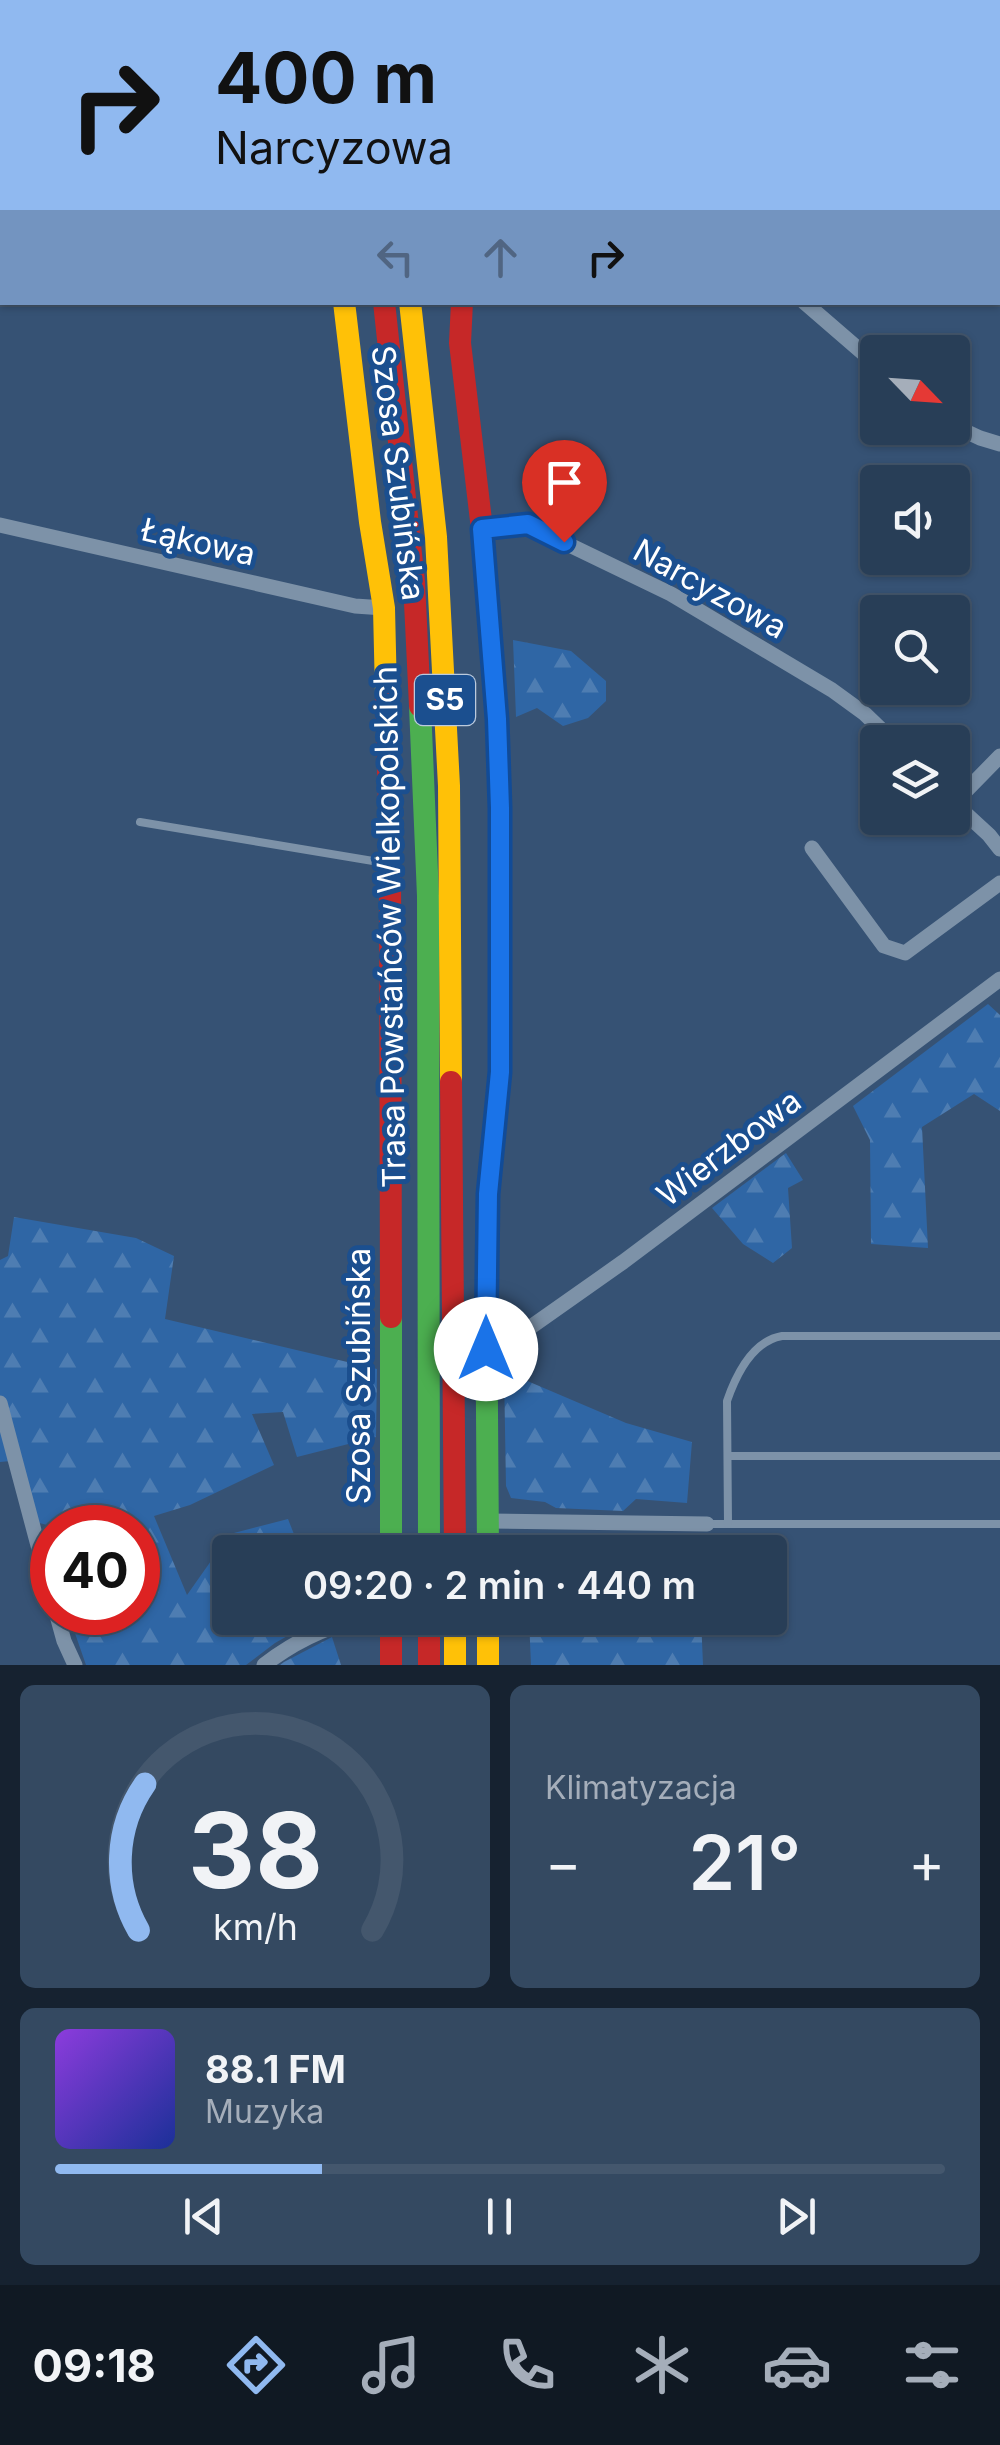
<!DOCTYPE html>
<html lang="pl">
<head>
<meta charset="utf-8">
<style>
  :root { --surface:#283e57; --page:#344961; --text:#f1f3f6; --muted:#a5aeba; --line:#44576d; --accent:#90b9f0 }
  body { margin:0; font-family:Inter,sans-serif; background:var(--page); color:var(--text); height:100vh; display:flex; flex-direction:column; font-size:38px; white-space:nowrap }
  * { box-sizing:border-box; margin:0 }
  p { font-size:32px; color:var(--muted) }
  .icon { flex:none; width:55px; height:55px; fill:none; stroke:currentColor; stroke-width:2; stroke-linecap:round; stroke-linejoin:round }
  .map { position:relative; height:1665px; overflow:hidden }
  .sheet { display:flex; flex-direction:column; gap:20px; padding:20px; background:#162230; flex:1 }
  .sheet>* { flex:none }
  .guide { position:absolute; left:0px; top:0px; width:1000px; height:305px; box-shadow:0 2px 8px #0004,0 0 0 2px var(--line); background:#90b9f0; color:#111; overflow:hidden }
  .needle { width:65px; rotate:115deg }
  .fabs { position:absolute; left:860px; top:335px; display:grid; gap:20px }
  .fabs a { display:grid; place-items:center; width:110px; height:110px; border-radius:10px; background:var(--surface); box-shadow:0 2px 8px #0004,0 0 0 2px var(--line); font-size:50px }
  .speed { position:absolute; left:30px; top:1505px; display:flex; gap:20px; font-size:50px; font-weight:700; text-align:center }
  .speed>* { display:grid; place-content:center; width:130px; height:130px; border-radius:50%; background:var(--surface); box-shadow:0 2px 8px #0004,0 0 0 2px var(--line); line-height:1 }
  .speed .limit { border:15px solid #d22; background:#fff; color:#111 }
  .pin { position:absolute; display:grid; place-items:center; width:85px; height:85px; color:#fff; margin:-102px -42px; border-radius:50% 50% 50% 0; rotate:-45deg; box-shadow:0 0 10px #0007 }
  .pin .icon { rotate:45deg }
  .me { position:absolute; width:110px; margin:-55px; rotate:0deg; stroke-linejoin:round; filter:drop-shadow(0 0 8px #0008) }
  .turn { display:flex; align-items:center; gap:35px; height:210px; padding:0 50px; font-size:45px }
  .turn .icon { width:130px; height:130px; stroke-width:2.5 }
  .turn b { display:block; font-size:70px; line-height:85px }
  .lanes { display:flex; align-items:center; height:95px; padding:0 50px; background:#0003; justify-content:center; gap:50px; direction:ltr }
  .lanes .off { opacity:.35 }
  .big { font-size:75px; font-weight:600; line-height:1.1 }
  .sheet .widget { flex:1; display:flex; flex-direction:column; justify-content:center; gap:15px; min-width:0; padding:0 35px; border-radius:15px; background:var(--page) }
  .sheet .dial { align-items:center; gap:0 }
  .dial svg { height:260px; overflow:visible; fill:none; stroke:var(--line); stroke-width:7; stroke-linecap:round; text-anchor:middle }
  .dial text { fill:var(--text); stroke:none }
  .song { display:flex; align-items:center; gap:30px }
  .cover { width:120px; height:120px; border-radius:15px; background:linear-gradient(135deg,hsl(270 70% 55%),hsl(230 70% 35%)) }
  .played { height:10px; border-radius:5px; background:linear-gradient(90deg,var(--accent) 30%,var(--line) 30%) }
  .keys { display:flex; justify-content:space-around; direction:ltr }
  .heat { display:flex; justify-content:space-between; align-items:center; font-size:55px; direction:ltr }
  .sheet .tiles { flex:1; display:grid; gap:20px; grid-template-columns:1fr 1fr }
  .widget:last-child { grid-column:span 2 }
  .trip { position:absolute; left:212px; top:1535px; width:575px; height:100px; border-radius:10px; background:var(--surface); box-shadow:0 2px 8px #0004,0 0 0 2px var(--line); font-weight:600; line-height:100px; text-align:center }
  .menu { display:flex; height:160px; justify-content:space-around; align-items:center; background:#101923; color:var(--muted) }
  .menu .icon { width:70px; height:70px }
  .menu .on { color:var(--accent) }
  .menu b { font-size:45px; color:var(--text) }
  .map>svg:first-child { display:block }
  .forest { fill:url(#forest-firs) }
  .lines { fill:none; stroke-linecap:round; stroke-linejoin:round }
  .lane { stroke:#7d92a8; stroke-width:8 }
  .street { stroke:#7d92a8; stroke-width:15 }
  .fast { stroke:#4caf50; stroke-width:22 }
  .slow { stroke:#ffc107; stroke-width:22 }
  .jam { stroke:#c62828; stroke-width:22 }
  .route-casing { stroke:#114b97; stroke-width:25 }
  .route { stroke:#1a73e8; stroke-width:18 }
  .labels { text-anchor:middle; stroke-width:10; stroke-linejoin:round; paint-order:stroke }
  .shield { fill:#1b4f8f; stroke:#bbcadd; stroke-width:2.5 }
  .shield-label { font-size:30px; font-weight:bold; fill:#fff }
  .street-label { font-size:32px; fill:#fff; stroke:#1b4f8f }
</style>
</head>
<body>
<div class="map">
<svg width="1000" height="1665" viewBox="0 0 1000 1665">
  <defs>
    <pattern id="forest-firs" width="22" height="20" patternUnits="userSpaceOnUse" patternTransform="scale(2.5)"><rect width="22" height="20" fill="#2f66a5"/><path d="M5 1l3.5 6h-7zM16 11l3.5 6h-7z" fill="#4e7db2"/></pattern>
  </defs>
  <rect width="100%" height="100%" fill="#365274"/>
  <g class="forest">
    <polygon points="513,640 571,651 606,681 606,701 588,718 563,726 537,708 516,717"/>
    <polygon points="988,1004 1000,1015 1000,1111 974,1094 922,1127 928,1248 871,1244 870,1140 853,1106"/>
    <polygon points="786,1153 803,1180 788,1188 792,1248 773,1263 743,1244 712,1208"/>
    <path d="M 14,1217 L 136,1238 L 174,1256 L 165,1319 L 377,1369 L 376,1437 L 297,1457 L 283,1412 L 252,1414 L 274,1465 L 190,1505 L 154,1516 L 187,1595 L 230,1534 L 288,1519 L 301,1552 L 230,1552 L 230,1618 L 319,1618 L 275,1643 L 246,1665 L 86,1665 L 68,1613 L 138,1612 L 138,1528 L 111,1527 L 106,1514 C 78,1530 71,1531 39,1523 L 21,1460 L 0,1462 L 0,1260 L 8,1256 Z"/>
    <polygon points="504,1371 626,1423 692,1442 687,1503 636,1499 623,1511 556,1508 545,1502 511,1498 506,1486"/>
    <polygon points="518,1537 678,1538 689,1552 507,1552 508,1544"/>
    <polygon points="529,1618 701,1618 703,1665 531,1665"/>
    <polygon points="332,1637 341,1665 280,1665 284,1662"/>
  </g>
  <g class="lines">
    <g class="lane">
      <polyline points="140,822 385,863"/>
      <polyline points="728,1456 1000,1456"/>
      <polyline points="707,1524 1000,1524"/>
      <path d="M 728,1524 L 727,1401 C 736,1375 753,1341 782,1336 L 1000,1336"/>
    </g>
    <g class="street">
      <polyline points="979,0 986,2"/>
      <polyline points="43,2 44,0"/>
      <polyline points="998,7 1000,8"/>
      <polyline points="0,58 2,60"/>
      <polyline points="0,76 2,72"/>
      <polyline points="804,302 878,366"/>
      <polyline points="952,425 980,438 1000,444"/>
      <polyline points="0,525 355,606 384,608"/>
      <polyline points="482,529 528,525 671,594 832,690 865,714 894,742"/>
      <polyline points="952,801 989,835 1000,849"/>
      <polyline points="954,803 1000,756"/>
      <polyline points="812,848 884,946 905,953 1000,883"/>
      <polyline points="486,1349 495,1349 508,1343 623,1262 1000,979"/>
      <polyline points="0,1403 52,1598"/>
      <polyline points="488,1521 707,1524"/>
      <polyline points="56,1612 64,1641 75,1665"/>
      <path d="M 264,1665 C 294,1642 330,1624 368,1618"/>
    </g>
    <g class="fast">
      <polyline points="623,2 625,0"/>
      <polyline points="420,706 428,896 429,1552"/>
      <polyline points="391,1317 391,1552"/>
      <polyline points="488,1552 486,1273 488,1193 500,1072 500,808 498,740"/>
    </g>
    <g class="slow">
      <polyline points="337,0 337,2"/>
      <polyline points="344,302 370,522 384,608 386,694"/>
      <polyline points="410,302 436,537 449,786 451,1082"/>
      <polyline points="455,1618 455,1665"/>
      <polyline points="488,1618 488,1665"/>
    </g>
    <g class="jam">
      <polyline points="362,0 363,2"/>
      <polyline points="384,302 414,582 420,706"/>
      <polyline points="462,302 460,343 482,529 498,740"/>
      <polyline points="386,694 390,842 391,1317"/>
      <polyline points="451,1082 455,1552"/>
      <polyline points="391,1618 391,1665"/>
      <polyline points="429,1618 429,1665"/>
    </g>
  </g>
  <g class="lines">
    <g class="route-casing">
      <polyline id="route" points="486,1349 488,1194 500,1072 500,808 497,719 482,529 528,524 564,542"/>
    </g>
    <use href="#route" class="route"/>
  </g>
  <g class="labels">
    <rect class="shield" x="415" y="675" width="60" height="50" rx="8"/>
    <g class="shield-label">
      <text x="445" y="710">S5</text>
    </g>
    <g class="street-label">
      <text transform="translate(398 473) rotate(83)" y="11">Szosa Szubińska</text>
      <text transform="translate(198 542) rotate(13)" y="11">Łąkowa</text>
      <text transform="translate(710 589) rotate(29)" y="11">Narcyzowa</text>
      <text transform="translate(390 927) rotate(-91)" y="11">Trasa Powstańców Wielkopolskich</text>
      <text transform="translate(729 1148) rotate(-37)" y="11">Wierzbowa</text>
      <text transform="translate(359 1376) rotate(-90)" y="11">Szosa Szubińska</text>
    </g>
  </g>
</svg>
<div class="fabs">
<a><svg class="needle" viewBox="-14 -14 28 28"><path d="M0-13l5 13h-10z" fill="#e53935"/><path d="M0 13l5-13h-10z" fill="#a5aeba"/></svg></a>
<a><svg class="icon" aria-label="sound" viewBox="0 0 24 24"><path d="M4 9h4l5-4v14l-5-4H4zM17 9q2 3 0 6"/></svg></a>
<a><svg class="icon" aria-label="search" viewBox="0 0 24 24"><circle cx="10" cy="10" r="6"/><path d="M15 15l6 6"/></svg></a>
<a><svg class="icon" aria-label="layers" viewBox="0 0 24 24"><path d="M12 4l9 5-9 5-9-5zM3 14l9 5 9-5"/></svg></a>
</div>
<div class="speed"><div class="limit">40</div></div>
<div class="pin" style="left:564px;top:542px;background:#d93025"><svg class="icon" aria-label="arrive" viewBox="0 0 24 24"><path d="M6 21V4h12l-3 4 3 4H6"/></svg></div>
<svg class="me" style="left:486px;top:1349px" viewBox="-20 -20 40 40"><circle r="19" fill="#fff"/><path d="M0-13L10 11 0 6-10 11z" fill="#1a73e8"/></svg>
<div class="trip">09:20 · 2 min · 440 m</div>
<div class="guide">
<div class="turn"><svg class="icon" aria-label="right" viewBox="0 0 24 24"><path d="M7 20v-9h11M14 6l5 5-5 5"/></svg><div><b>400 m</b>Narcyzowa</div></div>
<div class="lanes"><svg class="icon off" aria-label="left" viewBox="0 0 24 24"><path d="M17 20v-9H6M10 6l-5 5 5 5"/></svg><svg class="icon off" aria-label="ahead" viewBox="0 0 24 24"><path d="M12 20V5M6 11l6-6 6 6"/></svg><svg class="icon" aria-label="right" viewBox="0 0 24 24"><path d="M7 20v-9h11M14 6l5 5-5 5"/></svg></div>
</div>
</div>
<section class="sheet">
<div class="tiles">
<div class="widget dial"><svg viewBox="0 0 100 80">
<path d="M14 69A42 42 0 1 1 86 69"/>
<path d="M14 69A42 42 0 0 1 16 24" stroke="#90b9f0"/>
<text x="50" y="56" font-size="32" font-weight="700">38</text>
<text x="50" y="72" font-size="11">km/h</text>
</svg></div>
<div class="widget"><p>Klimatyzacja</p>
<div class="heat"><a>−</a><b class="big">21°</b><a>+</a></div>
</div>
<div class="widget">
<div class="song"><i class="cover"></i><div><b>88.1 FM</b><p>Muzyka</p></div></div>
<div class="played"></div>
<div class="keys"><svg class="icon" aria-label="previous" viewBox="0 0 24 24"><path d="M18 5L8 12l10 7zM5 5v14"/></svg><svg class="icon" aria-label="pause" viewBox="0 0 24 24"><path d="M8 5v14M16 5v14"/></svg><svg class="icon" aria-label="next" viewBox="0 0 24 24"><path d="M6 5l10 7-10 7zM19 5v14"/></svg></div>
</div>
</div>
</section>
<nav class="menu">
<b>09:18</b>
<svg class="icon on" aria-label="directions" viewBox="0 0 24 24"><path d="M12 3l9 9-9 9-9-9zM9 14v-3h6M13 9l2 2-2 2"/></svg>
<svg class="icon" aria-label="music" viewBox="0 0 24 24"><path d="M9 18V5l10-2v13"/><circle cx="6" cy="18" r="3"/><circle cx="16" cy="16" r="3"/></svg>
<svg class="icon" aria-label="phone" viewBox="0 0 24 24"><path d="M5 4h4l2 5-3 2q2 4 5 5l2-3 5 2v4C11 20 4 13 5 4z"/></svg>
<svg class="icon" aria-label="climate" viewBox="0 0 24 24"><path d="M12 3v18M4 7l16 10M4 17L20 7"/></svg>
<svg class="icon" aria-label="car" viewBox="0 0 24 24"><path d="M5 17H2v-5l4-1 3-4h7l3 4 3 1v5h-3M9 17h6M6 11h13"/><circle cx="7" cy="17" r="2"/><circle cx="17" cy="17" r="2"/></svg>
<svg class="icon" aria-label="filters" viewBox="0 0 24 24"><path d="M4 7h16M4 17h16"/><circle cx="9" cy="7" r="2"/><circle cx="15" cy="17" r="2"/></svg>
</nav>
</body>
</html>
